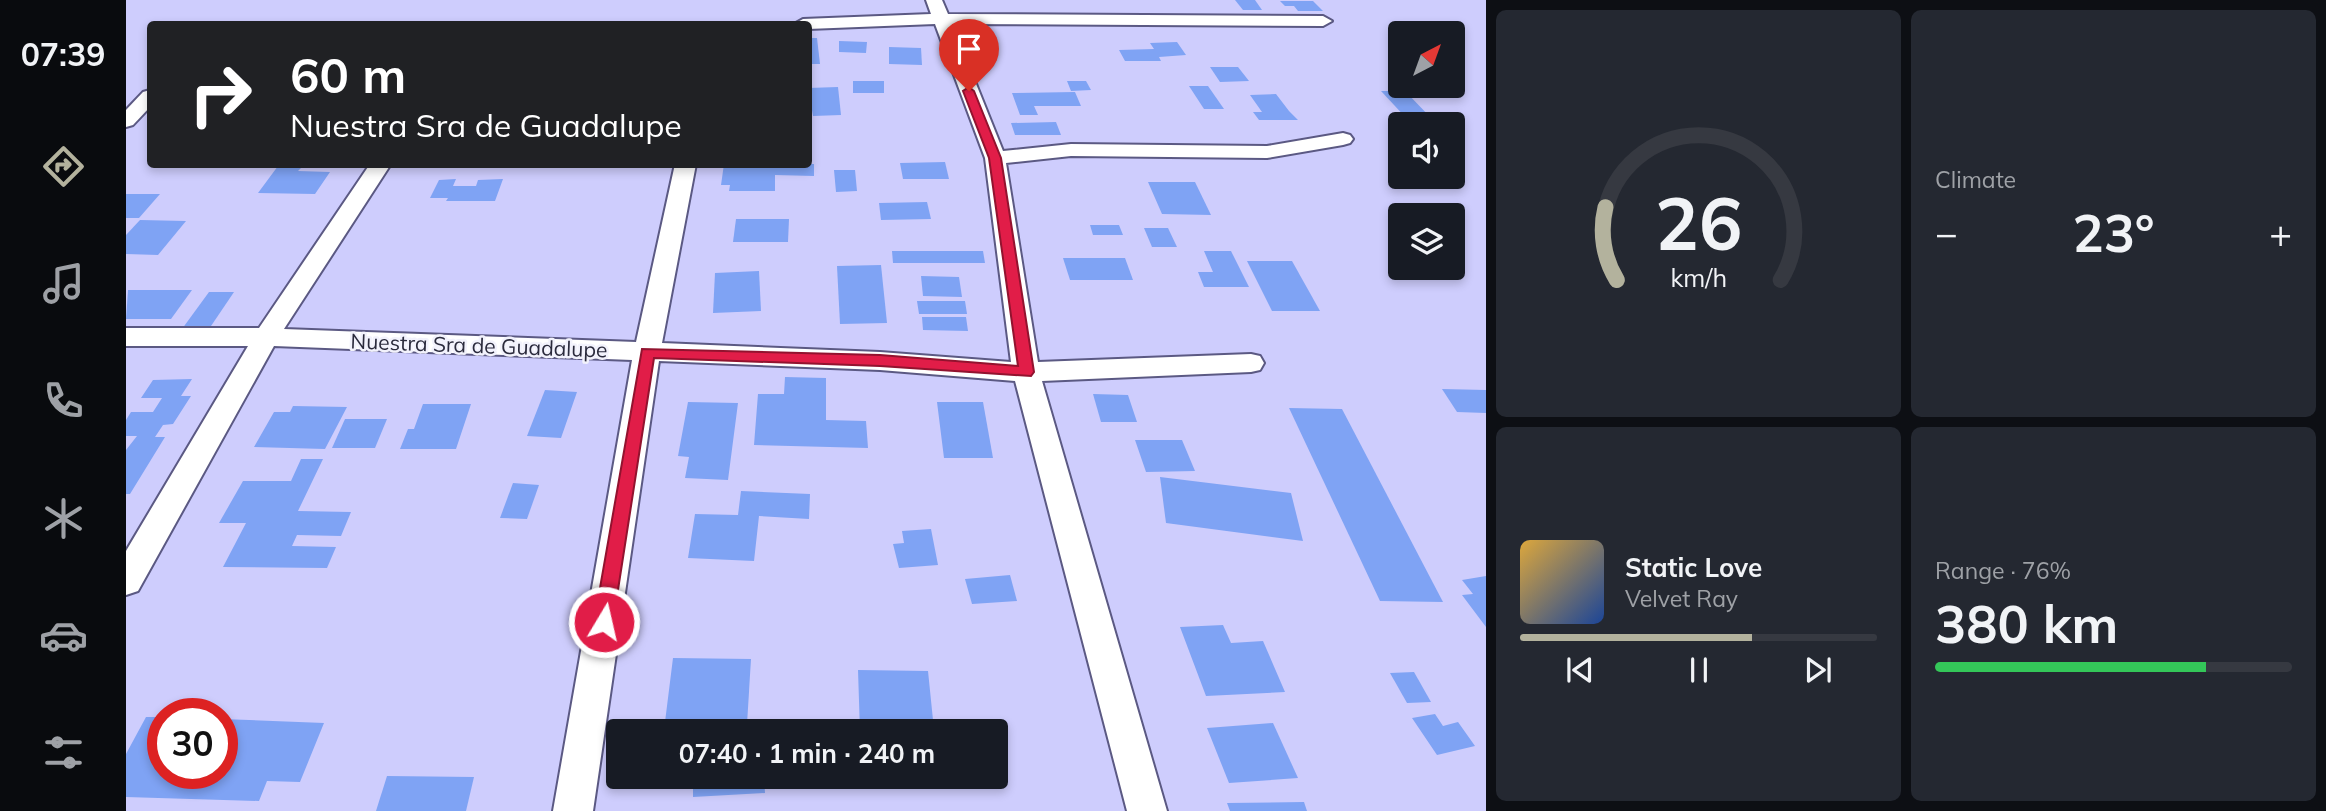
<!DOCTYPE html>
<html lang="en">
<head>
<meta charset="utf-8">
<style>
  :root { --surface:#171b24; --page:#242831; --text:#f1f3f6; --muted:#9ea1a6; --line:#363941; --accent:#b3b29d }
  body { margin:0; font-family:Mulish,sans-serif; background:var(--page); color:var(--text); height:100vh; display:flex; flex-direction:column; font-size:26px; white-space:nowrap }
  * { box-sizing:border-box; margin:0 }
  p { font-size:23px; color:var(--muted) }
  .icon { flex:none; width:38px; height:38px; fill:none; stroke:currentColor; stroke-width:2; stroke-linecap:round; stroke-linejoin:round }
  .map { position:relative; flex:1; overflow:hidden }
  .side { display:flex; flex-direction:column; gap:10px; padding:10px; background:#0d0f14; width:840px }
  .side>* { flex:none }
  .hud { position:absolute; left:21px; top:21px; width:665px; height:147px; border-radius:7px; box-shadow:0 4px 10px #0003; background:#202124; color:#fff; overflow:hidden }
  .needle { width:46px; rotate:41deg }
  .controls { position:absolute; left:1262px; top:21px; display:grid; gap:14px }
  .controls a { display:grid; place-items:center; width:77px; height:77px; border-radius:7px; background:var(--surface); box-shadow:0 4px 10px #0003; font-size:35px }
  .speed { position:absolute; left:21px; top:698px; display:flex; gap:14px; font-size:35px; font-weight:700; text-align:center }
  .speed>* { display:grid; place-content:center; width:91px; height:91px; border-radius:50%; background:var(--surface); box-shadow:0 4px 10px #0003; line-height:1 }
  .speed .limit { border:10px solid #d22; background:#fff; color:#111 }
  .pin { position:absolute; display:grid; place-items:center; width:60px; height:60px; color:#fff; margin:-72px -30px; border-radius:50% 50% 50% 0; rotate:-45deg; box-shadow:0 0 7px #0007 }
  .pin .icon { rotate:45deg }
  .me { position:absolute; width:77px; margin:-38px; rotate:9deg; stroke-linejoin:round; filter:drop-shadow(0 0 5px #0008) }
  .turn { display:flex; align-items:center; gap:24px; height:147px; padding:0 28px; font-size:32px }
  .turn .icon { width:91px; height:91px; stroke-width:2.5 }
  .turn b { display:block; font-size:49px; line-height:60px }
  .big { font-size:52px; font-weight:700; line-height:1.1 }
  .side .tile { flex:1; display:flex; flex-direction:column; justify-content:center; gap:10px; min-width:0; padding:0 24px; border-radius:10px; background:var(--page) }
  .side .dial { align-items:center; gap:0 }
  .dial svg { height:182px; overflow:visible; fill:none; stroke:var(--line); stroke-width:7; stroke-linecap:round; text-anchor:middle }
  .dial text { fill:var(--text); stroke:none }
  .song { display:flex; align-items:center; gap:21px }
  .cover { width:84px; height:84px; border-radius:10px; background:linear-gradient(135deg,hsl(40 70% 55%),hsl(220 70% 35%)) }
  .played { height:7px; border-radius:4px; background:linear-gradient(90deg,var(--accent) 65%,var(--line) 65%) }
  .keys { display:flex; justify-content:space-around; direction:ltr }
  .heat { display:flex; justify-content:space-between; align-items:center; font-size:38px; direction:ltr }
  .charge { height:10px; border-radius:5px; background:linear-gradient(90deg,#34c759 76%,var(--line) 0) }
  .side .tiles { flex:1; display:grid; gap:10px; grid-template-columns:repeat(2,1fr) }
  .trip { position:absolute; left:480px; top:719px; width:402px; height:70px; border-radius:7px; background:var(--surface); box-shadow:0 4px 10px #0003; font-weight:700; line-height:70px; text-align:center }
  main { display:flex; flex:1; min-height:0 }
  .dock { display:flex; flex-direction:column; width:126px; justify-content:space-around; align-items:center; background:#090b0e; color:var(--muted) }
  .dock .icon { width:49px; height:49px }
  .dock .selected { color:var(--accent) }
  .dock b { font-size:32px; color:var(--text) }
  .map>svg:first-child { display:block }
  .building { fill:#7fa3f4 }
  .lines { fill:none; stroke-linecap:round; stroke-linejoin:round }
  .minor-casing { stroke:#5b5983; stroke-width:4 }
  .minor { fill:#fff; fill-rule:evenodd }
  .route { fill:#e11d48; stroke:#92132f; stroke-width:2 }
  .labels { text-anchor:middle; stroke-width:5; stroke-linejoin:round; paint-order:stroke }
  .street-label { font-size:21px; fill:#2a2a3c; stroke:#f2f2fc }
</style>
</head>
<body>
<main>
<nav class="dock">
<b>07:39</b>
<svg class="icon selected" aria-label="directions" viewBox="0 0 24 24"><path d="M12 3l9 9-9 9-9-9zM9 14v-3h6M13 9l2 2-2 2"/></svg>
<svg class="icon" aria-label="music" viewBox="0 0 24 24"><path d="M9 18V5l10-2v13"/><circle cx="6" cy="18" r="3"/><circle cx="16" cy="16" r="3"/></svg>
<svg class="icon" aria-label="phone" viewBox="0 0 24 24"><path d="M5 4h4l2 5-3 2q2 4 5 5l2-3 5 2v4C11 20 4 13 5 4z"/></svg>
<svg class="icon" aria-label="climate" viewBox="0 0 24 24"><path d="M12 3v18M4 7l16 10M4 17L20 7"/></svg>
<svg class="icon" aria-label="car" viewBox="0 0 24 24"><path d="M5 17H2v-5l4-1 3-4h7l3 4 3 1v5h-3M9 17h6M6 11h13"/><circle cx="7" cy="17" r="2"/><circle cx="17" cy="17" r="2"/></svg>
<svg class="icon" aria-label="filters" viewBox="0 0 24 24"><path d="M4 7h16M4 17h16"/><circle cx="9" cy="7" r="2"/><circle cx="15" cy="17" r="2"/></svg>
</nav>
<div class="map">
<svg width="1360" height="811" viewBox="0 0 1360 811">
  <rect width="100%" height="100%" fill="#cecdfd"/>
  <g class="building">
    <polygon points="1109,0 1129,0 1136,10 1117,10"/>
    <polygon points="1154,1 1187,1 1197,11 1172,11 1168,6 1159,6"/>
    <polygon points="682,38 691,38 694,64 682,64"/>
    <polygon points="713,41 741,42 740,53 713,52"/>
    <polygon points="1051,42 1060,55 1033,57 1035,61 999,61 993,50 1028,49 1024,43"/>
    <polygon points="763,47 795,48 796,65 763,64"/>
    <polygon points="1084,67 1112,67 1123,81 1094,82"/>
    <rect x="727" y="81" width="31" height="12"/>
    <polygon points="941,81 960,81 965,90 945,91"/>
    <polygon points="1063,86 1082,86 1098,109 1078,109"/>
    <polygon points="712,87 715,115 687,116 682,88"/>
    <polygon points="1255,91 1279,91 1307,120 1282,120"/>
    <polygon points="949,92 955,106 908,106 912,115 894,115 886,93"/>
    <polygon points="1150,94 1163,111 1172,120 1133,120 1127,112 1136,112 1124,95"/>
    <polygon points="930,122 935,135 889,135 885,123"/>
    <polygon points="819,162 823,179 777,179 774,163"/>
    <polygon points="598,164 688,164 688,176 649,175 649,191 603,191 604,185 595,185"/>
    <polygon points="152,166 176,167 172,171 204,172 189,194 132,193"/>
    <polygon points="708,170 729,170 731,191 710,192"/>
    <polygon points="330,179 327,186 350,186 352,180 377,179 369,201 320,201 322,198 304,198 313,180"/>
    <polygon points="1022,182 1069,182 1085,215 1036,214"/>
    <polygon points="0,194 34,194 13,218 0,218"/>
    <polygon points="801,202 805,219 755,220 753,203"/>
    <polygon points="610,219 663,219 662,242 607,242"/>
    <polygon points="14,220 60,221 32,255 0,254 0,235"/>
    <polygon points="964,225 993,225 997,235 967,235"/>
    <polygon points="1018,228 1042,228 1051,247 1026,247"/>
    <polygon points="766,251 857,251 859,263 767,263"/>
    <polygon points="1078,251 1105,251 1123,287 1078,287 1072,272 1087,272"/>
    <polygon points="937,258 999,258 1007,280 944,280"/>
    <polygon points="1121,261 1166,261 1194,311 1146,311"/>
    <polygon points="755,265 761,323 714,324 711,266"/>
    <polygon points="633,271 635,311 587,313 589,273"/>
    <polygon points="795,276 833,277 836,297 797,296"/>
    <polygon points="2,290 66,290 45,319 0,319"/>
    <polygon points="83,292 108,292 83,329 56,329"/>
    <polygon points="791,301 839,301 841,314 793,314"/>
    <polygon points="796,317 840,317 842,331 797,330"/>
    <polygon points="659,377 700,378 700,420 740,421 742,448 628,445 632,394 658,394"/>
    <polygon points="66,379 55,396 65,396 47,424 37,425 29,437 39,437 4,494 0,494 0,450 11,436 0,436 0,420 5,412 27,412 36,398 15,398 27,380"/>
    <polygon points="1316,389 1360,390 1360,413 1331,412"/>
    <polygon points="419,390 451,392 435,438 401,436"/>
    <polygon points="967,394 1002,395 1011,422 975,422"/>
    <polygon points="562,402 612,403 602,480 559,478 563,457 552,456"/>
    <polygon points="811,402 857,402 867,458 818,458"/>
    <polygon points="297,404 345,404 330,449 274,449 282,429 288,429"/>
    <polygon points="167,406 221,407 199,449 128,447 148,412 164,412"/>
    <polygon points="1163,408 1216,409 1317,602 1254,601"/>
    <polygon points="219,419 261,419 249,448 206,448"/>
    <polygon points="1009,440 1056,440 1069,471 1020,472"/>
    <polygon points="175,459 197,459 172,511 225,512 215,536 171,535 166,546 210,547 201,568 97,567 120,523 93,523 117,481 165,481"/>
    <polygon points="1034,477 1165,493 1177,541 1040,523"/>
    <polygon points="387,483 413,485 401,519 374,518"/>
    <polygon points="615,491 684,494 683,519 633,516 628,561 562,558 569,514 612,515"/>
    <polygon points="805,529 812,565 773,568 767,544 778,543 776,531"/>
    <polygon points="884,575 891,601 846,604 839,579"/>
    <polygon points="1360,576 1360,627 1336,595 1347,594 1336,580"/>
    <polygon points="1097,625 1105,643 1137,641 1159,692 1080,696 1054,627"/>
    <polygon points="547,658 625,659 621,724 539,722"/>
    <polygon points="732,670 802,671 807,720 785,720 785,732 734,732"/>
    <polygon points="1288,672 1305,702 1281,703 1264,673"/>
    <polygon points="1309,714 1317,726 1332,722 1349,746 1311,755 1286,718"/>
    <polygon points="20,717 37,717 37,774 96,774 96,719 198,723 174,782 141,781 133,801 0,797 0,754"/>
    <polygon points="1147,723 1172,778 1103,783 1081,728"/>
    <polygon points="261,776 348,777 340,811 250,811"/>
    <polygon points="567,777 638,777 639,793 567,797"/>
    <polygon points="1178,802 1181,811 1104,811 1101,803"/>
  </g>
  <g class="lines">
    <g class="minor-casing">
      <g id="minor">
        <polygon points="800,0 816,0 822,14 1197,16 1206,21 1197,26 826,24 877,151 945,144 1141,146 1217,133 1224,135 1227,139 1224,143 1217,145 1141,158 945,156 880,163 912,362 1125,354 1134,356 1138,363 1134,370 1125,372 916,381 1041,811 1001,811 889,381 754,370 533,361 467,811 427,811 506,360 148,346 12,591 0,595 0,551 122,346 0,346 0,328 133,328 244,164 265,164 158,329 510,342 549,164 570,164 536,343 754,352 885,362 859,158 809,24 682,29 682,24 668,24 677,19 805,14"/>
        <polygon points="24,90 24,107 7,125 0,127 0,110 17,92"/>
      </g>
    </g>
    <use href="#minor" class="minor"/>
  </g>
  <polygon class="route" points="843,87 848,91 875,158 908,372 905,376 754,366 528,358 487,622 485,628 478,631 471,628 468,622 516,349 754,355 892,366 863,158 837,91"/>
  <g class="labels">
    <g class="street-label">
      <text transform="translate(353 346) rotate(2)" y="7">Nuestra Sra de Guadalupe</text>
    </g>
  </g>
</svg>
<div class="controls">
<a><svg class="needle" viewBox="-14 -14 28 28"><path d="M0-13l5 13h-10z" fill="#e53935"/><path d="M0 13l5-13h-10z" fill="#9ea1a6"/></svg></a>
<a><svg class="icon" aria-label="sound" viewBox="0 0 24 24"><path d="M4 9h4l5-4v14l-5-4H4zM17 9q2 3 0 6"/></svg></a>
<a><svg class="icon" aria-label="layers" viewBox="0 0 24 24"><path d="M12 4l9 5-9 5-9-5zM3 14l9 5 9-5"/></svg></a>
</div>
<div class="speed"><div class="limit">30</div></div>
<div class="pin" style="left:843px;top:91px;background:#d93025"><svg class="icon" aria-label="arrive" viewBox="0 0 24 24"><path d="M6 21V4h12l-3 4 3 4H6"/></svg></div>
<svg class="me" style="left:478px;top:622px" viewBox="-20 -20 40 40"><circle r="17" fill="#e11d48" stroke="#fff" stroke-width="3"/><path d="M0-11L8 9 0 5-8 9z" fill="#fff"/></svg>
<div class="trip">07:40 · 1 min · 240 m</div>
<div class="hud">
<div class="turn"><svg class="icon" aria-label="right" viewBox="0 0 24 24"><path d="M7 20v-9h11M14 6l5 5-5 5"/></svg><div><b>60 m</b>Nuestra Sra de Guadalupe</div></div>
</div>
</div>
<section class="side">
<div class="tiles">
<div class="tile dial"><svg viewBox="0 0 100 80">
<path d="M14 69A42 42 0 1 1 86 69"/>
<path d="M14 69A42 42 0 0 1 9 37" stroke="#b3b29d"/>
<text x="50" y="56" font-size="32" font-weight="700">26</text>
<text x="50" y="72" font-size="11">km/h</text>
</svg></div>
<div class="tile"><p>Climate</p>
<div class="heat"><a>−</a><b class="big">23°</b><a>+</a></div>
</div>
<div class="tile">
<div class="song"><i class="cover"></i><div><b>Static Love</b><p>Velvet Ray</p></div></div>
<div class="played"></div>
<div class="keys"><svg class="icon" aria-label="previous" viewBox="0 0 24 24"><path d="M18 5L8 12l10 7zM5 5v14"/></svg><svg class="icon" aria-label="pause" viewBox="0 0 24 24"><path d="M8 5v14M16 5v14"/></svg><svg class="icon" aria-label="next" viewBox="0 0 24 24"><path d="M6 5l10 7-10 7zM19 5v14"/></svg></div>
</div>
<div class="tile"><p>Range · 76%</p><b class="big">380 km</b><div class="charge"></div></div>
</div>
</section>
</main>
</body>
</html>
